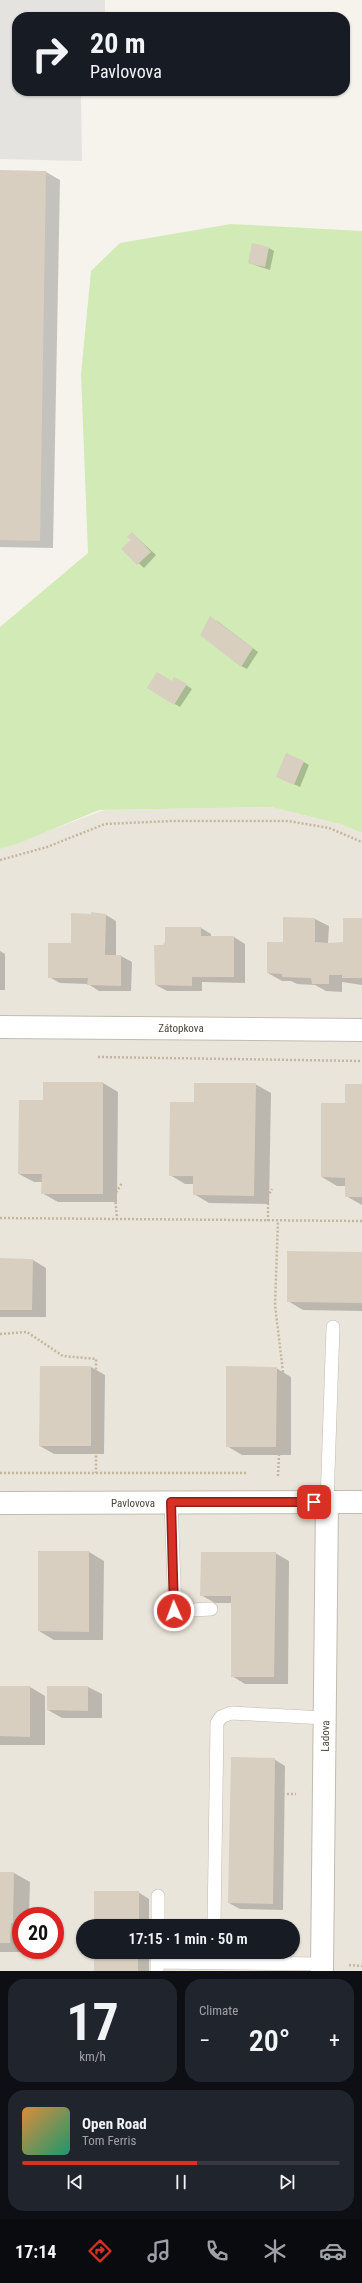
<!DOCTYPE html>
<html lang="en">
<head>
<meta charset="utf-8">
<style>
  :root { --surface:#171b24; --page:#20242c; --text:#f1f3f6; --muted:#9ea1a6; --line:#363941; --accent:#d93025 }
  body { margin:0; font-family:"Roboto Condensed",sans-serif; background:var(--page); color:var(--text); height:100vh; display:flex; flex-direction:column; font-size:15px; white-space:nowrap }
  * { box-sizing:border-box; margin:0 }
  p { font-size:13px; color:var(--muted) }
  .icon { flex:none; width:22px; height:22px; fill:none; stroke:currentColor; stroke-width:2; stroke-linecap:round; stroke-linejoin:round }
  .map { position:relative; height:1971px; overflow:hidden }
  .details { display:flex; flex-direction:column; gap:8px; padding:8px; background:#0d0f14; flex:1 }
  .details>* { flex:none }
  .banner { position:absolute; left:12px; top:12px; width:338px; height:84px; border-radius:16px; box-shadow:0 1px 3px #0004; background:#171b24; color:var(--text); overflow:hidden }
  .speed { position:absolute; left:12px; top:1907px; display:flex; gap:8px; font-size:20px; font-weight:700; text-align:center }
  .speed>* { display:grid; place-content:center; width:52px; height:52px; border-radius:50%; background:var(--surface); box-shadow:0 1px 3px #0004; line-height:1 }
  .speed .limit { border:6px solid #d22; background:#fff; color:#111 }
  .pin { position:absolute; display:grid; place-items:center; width:34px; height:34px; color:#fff; margin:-17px; border-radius:8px; box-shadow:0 2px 6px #0006 }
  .me { position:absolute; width:44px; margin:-22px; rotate:358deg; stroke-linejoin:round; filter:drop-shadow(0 0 3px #0008) }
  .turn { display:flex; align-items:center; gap:14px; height:84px; padding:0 12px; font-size:18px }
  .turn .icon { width:52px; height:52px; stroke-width:2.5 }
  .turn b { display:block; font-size:28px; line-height:34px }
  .big { font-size:30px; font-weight:600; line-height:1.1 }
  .details .tile { flex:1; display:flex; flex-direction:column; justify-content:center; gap:6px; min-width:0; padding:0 14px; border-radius:16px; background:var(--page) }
  .details .dial { align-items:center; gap:0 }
  .dial b { font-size:52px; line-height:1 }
  .song { display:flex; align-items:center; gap:12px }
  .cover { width:48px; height:48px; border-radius:6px; background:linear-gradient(135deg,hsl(30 70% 55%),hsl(160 70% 35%)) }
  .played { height:4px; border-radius:2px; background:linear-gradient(90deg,var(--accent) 55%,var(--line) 55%) }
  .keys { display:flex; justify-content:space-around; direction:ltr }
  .heat { display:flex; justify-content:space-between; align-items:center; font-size:22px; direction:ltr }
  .details .tiles { flex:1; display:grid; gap:8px; grid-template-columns:1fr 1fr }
  .tile:last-child { grid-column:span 2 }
  .trip { position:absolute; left:76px; top:1919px; width:224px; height:40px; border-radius:20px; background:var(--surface); box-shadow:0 1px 3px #0004; font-weight:600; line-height:40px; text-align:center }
  .tabs { display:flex; height:64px; justify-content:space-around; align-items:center; background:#090b0e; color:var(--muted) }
  .tabs .icon { width:28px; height:28px }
  .tabs .selected { color:var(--accent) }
  .tabs b { font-size:18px; color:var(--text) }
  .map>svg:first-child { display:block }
  .residential { fill:#eae5da; fill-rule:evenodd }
  .green { fill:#d2eab5 }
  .parking { fill:#e5e3e0 }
  .shadow { fill:#0003 }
  .building { fill:#d8cfc1 }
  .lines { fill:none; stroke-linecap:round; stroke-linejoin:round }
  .service-casing { stroke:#c2bbae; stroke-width:14 }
  .minor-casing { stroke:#c2bbae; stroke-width:24 }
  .path { stroke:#c4b79f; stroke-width:2.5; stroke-dasharray:2 2; stroke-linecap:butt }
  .service { stroke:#fff; stroke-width:13 }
  .minor { stroke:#fff; stroke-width:22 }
  .route-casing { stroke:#8d1f18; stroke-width:10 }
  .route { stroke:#d93025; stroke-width:7 }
  .labels { text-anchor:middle; stroke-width:3.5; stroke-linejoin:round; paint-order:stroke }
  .street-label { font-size:11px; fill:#4b4439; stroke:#fff }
</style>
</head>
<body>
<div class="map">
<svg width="362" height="1971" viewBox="0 0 362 1971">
  <rect width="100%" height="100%" fill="#f6f3ec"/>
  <path class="residential" d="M 271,807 L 340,824 L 362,833 L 362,1971 L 0,1971 L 0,849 L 104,810 ZM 21,1916 L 55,1916 L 55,1950 L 21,1950 ZM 83,1926 L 293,1926 L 293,1952 L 83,1952 Z"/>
  <polygon class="green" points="231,224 362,231 362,833 340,824 271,807 99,810 19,843 0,849 0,627 88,553 81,374 91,271 120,243"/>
  <polygon class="parking" points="0,0 105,0 105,17 17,17 17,91 103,91 103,94 81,94 82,161 0,159"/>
  <g class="shadow">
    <polygon points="0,171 46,172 60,180 53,548 0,547"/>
    <polygon points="269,248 274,251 270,270 249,263"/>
    <polygon points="132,533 156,555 144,568 123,549 132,540"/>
    <polygon points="216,620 258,652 247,669 241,666"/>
    <polygon points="175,678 192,689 180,707 175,704 173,683"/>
    <polygon points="304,762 309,765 300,787 283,779"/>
    <polygon points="106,915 116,921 116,956 121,956 132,962 131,991 99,991 88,984 60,983 49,977 72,944"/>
    <polygon points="315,919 329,926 328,943 344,944 362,919 362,985 342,982 342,992 326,991 315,985 297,984 291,981 282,981 268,973 284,943"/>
    <polygon points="201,928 211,934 211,937 234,937 245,944 245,983 202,982 202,991 167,991 156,985 163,946"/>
    <polygon points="0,951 5,954 5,990 0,990"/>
    <polygon points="44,1083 103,1083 118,1092 117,1202 58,1202 42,1193 43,1182 34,1182 19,1174 44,1101"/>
    <polygon points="255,1084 271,1093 269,1204 209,1203 194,1194 194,1184 185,1184 170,1175 195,1103"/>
    <polygon points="362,1085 362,1205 346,1196 346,1186 337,1186 322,1177 346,1104"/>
    <polygon points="362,1253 362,1311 303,1310 288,1301"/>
    <polygon points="0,1259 33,1260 46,1268 46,1317 0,1317"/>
    <polygon points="41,1367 91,1367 105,1375 104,1454 54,1454 40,1446"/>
    <polygon points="276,1368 291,1377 291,1455 242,1455 227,1446"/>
    <polygon points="89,1552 104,1561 103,1640 54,1640 39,1631"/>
    <polygon points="275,1553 289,1561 288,1684 245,1684 232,1676 232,1603 215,1603 201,1595"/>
    <polygon points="0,1687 30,1687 45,1696 45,1745 0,1745"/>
    <polygon points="48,1687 88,1687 102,1694 102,1718 62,1718 48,1710"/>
    <polygon points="274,1759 285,1766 283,1910 240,1909 229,1903"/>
    <polygon points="0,1873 14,1873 30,1882 29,1916 21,1916 21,1950 26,1950 26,1952 0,1952"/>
    <polygon points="138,1892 149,1899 149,1926 95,1926"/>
    <rect x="95" y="1952" width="54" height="19"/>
  </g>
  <g class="building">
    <polygon points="0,170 46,171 40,541 0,540"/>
    <polygon points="252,243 269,247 265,267 248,263"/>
    <polygon points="132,532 151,552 137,565 121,549 131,540 127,537"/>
    <polygon points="210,616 253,648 241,667 200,635"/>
    <polygon points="157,672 172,681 174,677 187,684 174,705 147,688"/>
    <polygon points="286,753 304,761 294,785 276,777"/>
    <polygon points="91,912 106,914 105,955 121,955 121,986 87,985 88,978 48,978 48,943 71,943 71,913 91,914"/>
    <polygon points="283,917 315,918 315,942 329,943 343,942 343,918 362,918 362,978 342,978 342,975 329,975 329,984 312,984 311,978 282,977 282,974 267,973 267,942 283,942"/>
    <polygon points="165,927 201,927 201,936 234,936 234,977 192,977 192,986 155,985 154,945 163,945 165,942"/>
    <polygon points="43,1082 103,1082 103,1194 41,1194 42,1174 18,1174 19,1100 43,1100"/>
    <polygon points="194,1083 256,1083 254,1196 193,1195 193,1176 169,1176 170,1102 194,1102"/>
    <polygon points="345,1084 362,1084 362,1197 345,1197 345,1178 321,1177 321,1103 345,1103"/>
    <polygon points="287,1251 362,1252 362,1303 287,1302"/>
    <polygon points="0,1258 33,1259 32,1310 0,1310"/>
    <polygon points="40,1366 91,1366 91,1446 39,1446"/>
    <polygon points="226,1366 277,1367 276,1447 226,1447"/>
    <polygon points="38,1551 89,1551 89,1632 38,1631"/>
    <polygon points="201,1552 276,1552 274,1677 231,1677 231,1596 200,1596"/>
    <polygon points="0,1686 30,1686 30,1737 0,1736"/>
    <polygon points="47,1686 88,1686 88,1711 47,1710"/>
    <polygon points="231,1757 275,1758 273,1904 228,1903"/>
    <polygon points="0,1872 14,1872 13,1923 11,1923 10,1943 0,1943"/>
    <rect x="94" y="1891" width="45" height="35"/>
    <rect x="94" y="1952" width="44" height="19"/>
  </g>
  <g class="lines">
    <g class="service-casing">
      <g id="service">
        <polyline points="171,1502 175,1611 211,1609"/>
        <polyline points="327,1502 333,1327"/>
        <polyline points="158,1926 158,1896"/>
        <polyline points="214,1926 217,1723 221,1717 231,1713 325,1718"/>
        <polyline points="157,1971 157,1962 322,1964"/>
      </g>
    </g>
    <g class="minor-casing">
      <g id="minor">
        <polyline points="0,1027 362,1030"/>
        <polyline points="0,1503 362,1502"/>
        <polyline points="322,1971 327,1502"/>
      </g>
    </g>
    <g class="path">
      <polyline points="0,860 47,847 105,824 171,821 288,821 329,828 362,842"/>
      <polyline points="98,1057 362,1061"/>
      <polyline points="0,1218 362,1221"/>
      <polyline points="117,1220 115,1194 122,1183"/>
      <polyline points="268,1221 268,1196 272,1189"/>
      <polyline points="0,1334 27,1332 63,1356 96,1359 96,1473"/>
      <polyline points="0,1473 247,1473"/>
      <polyline points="278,1476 283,1372 275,1305 278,1221"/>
      <polyline points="287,1794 296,1794"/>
      <polyline points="349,1965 362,1966"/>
    </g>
    <use href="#service" class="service"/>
    <use href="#minor" class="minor"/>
  </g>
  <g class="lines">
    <g class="route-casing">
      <polyline id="route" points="174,1611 171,1502 314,1502"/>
    </g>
    <use href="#route" class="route"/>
  </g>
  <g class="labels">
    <g class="street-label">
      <text x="181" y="1032">Zátopkova</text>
      <text x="133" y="1507">Pavlovova</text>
      <text transform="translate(325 1736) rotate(-89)" y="4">Ladova</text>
    </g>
  </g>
</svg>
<div class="speed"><div class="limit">20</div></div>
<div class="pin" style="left:314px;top:1502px;background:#d93025"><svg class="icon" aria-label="arrive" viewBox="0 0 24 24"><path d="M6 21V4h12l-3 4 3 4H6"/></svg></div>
<svg class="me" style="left:174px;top:1611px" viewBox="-20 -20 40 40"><circle r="17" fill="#d93025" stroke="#fff" stroke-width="3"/><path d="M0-11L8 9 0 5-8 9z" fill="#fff"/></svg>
<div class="trip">17:15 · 1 min · 50 m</div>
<div class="banner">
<div class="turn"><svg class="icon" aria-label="right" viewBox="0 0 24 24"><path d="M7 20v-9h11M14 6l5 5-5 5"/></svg><div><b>20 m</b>Pavlovova</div></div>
</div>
</div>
<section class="details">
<div class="tiles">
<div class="tile dial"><b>17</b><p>km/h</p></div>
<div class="tile"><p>Climate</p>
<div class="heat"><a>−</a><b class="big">20°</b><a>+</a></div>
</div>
<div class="tile">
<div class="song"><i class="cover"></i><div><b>Open Road</b><p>Tom Ferris</p></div></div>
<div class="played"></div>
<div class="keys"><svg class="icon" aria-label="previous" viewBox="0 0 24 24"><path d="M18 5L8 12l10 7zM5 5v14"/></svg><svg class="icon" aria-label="pause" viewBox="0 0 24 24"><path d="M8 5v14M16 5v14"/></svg><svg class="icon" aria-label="next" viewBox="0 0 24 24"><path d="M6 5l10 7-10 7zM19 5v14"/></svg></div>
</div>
</div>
</section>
<nav class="tabs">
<b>17:14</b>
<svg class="icon selected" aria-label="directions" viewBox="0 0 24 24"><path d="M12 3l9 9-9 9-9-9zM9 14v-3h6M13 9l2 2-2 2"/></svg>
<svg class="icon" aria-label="music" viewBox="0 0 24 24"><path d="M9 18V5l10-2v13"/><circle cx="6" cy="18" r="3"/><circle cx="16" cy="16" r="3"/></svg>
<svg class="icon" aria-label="phone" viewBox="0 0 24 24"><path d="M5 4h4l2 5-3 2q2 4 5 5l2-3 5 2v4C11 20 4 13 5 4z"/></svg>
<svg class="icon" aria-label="climate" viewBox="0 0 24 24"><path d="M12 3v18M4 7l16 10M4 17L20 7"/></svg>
<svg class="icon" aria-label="car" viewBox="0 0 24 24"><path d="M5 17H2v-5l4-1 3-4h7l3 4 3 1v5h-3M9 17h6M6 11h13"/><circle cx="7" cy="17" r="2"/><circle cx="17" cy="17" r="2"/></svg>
</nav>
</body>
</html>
